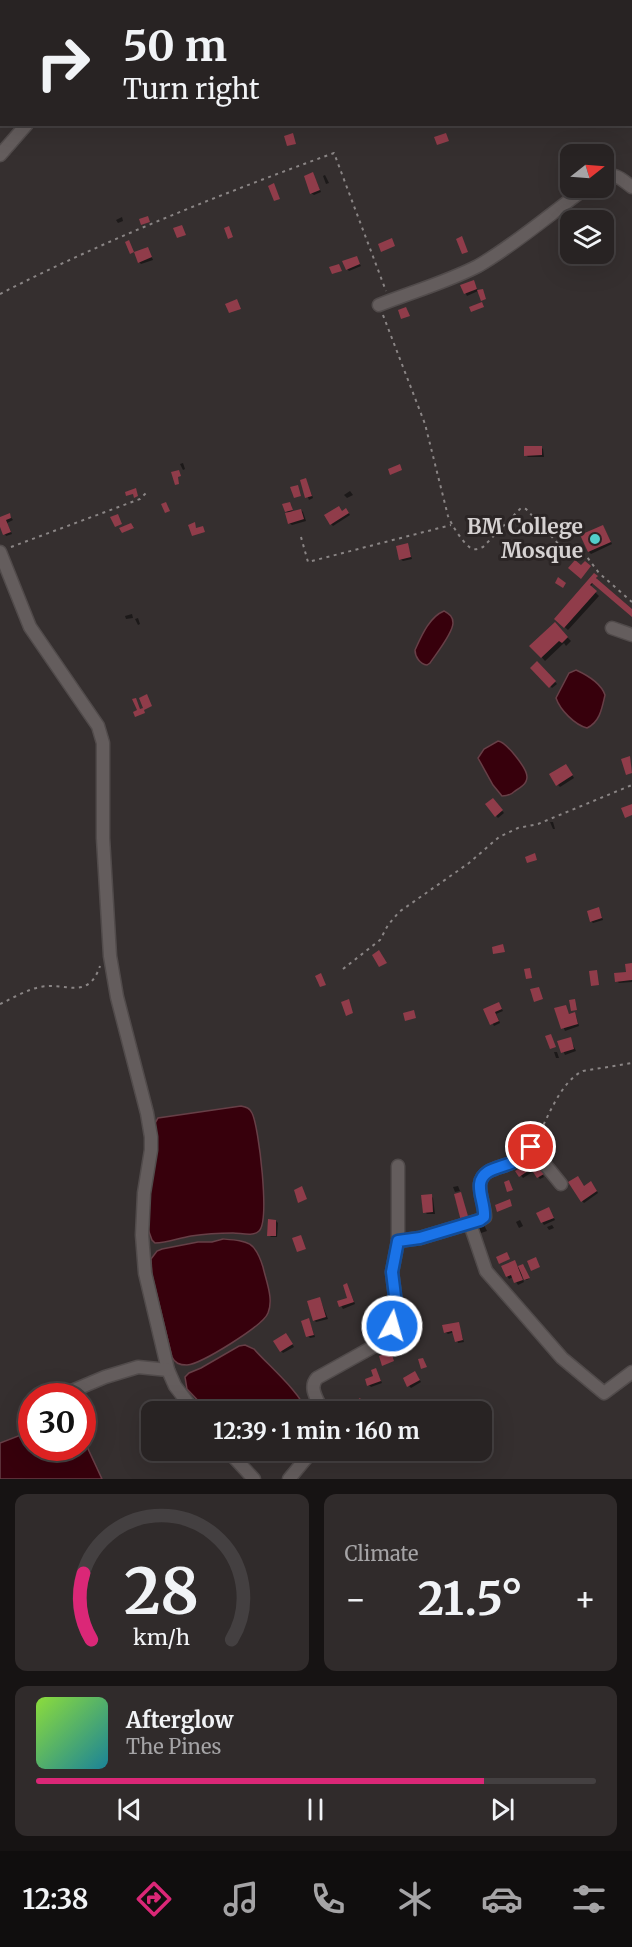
<!DOCTYPE html>
<html lang="en">
<head>
<meta charset="utf-8">
<style>
  :root { --surface:#282323; --page:#302b2b; --text:#f1f3f6; --muted:#a5a4a6; --line:#444041; --accent:#db2777 }
  body { margin:0; font-family:Merriweather,serif; background:var(--page); color:var(--text); height:100vh; display:flex; flex-direction:column; font-size:22px; white-space:nowrap }
  * { box-sizing:border-box; margin:0 }
  p { font-size:20px; color:var(--muted) }
  .icon { flex:none; width:33px; height:33px; fill:none; stroke:currentColor; stroke-width:2; stroke-linecap:round; stroke-linejoin:round }
  .map { position:relative; height:1479px; overflow:hidden }
  .panel { display:flex; flex-direction:column; gap:15px; padding:15px; background:#161313; flex:1 }
  .panel>* { flex:none }
  .banner { position:absolute; left:0px; top:0px; width:633px; height:126px; box-shadow:0 6px 24px #0002,0 0 0 2px var(--line); background:#282323; color:var(--text); overflow:hidden }
  .needle { width:39px; rotate:73deg }
  .tools { position:absolute; left:560px; top:144px; display:grid; gap:12px }
  .tools a { display:grid; place-items:center; width:54px; height:54px; border-radius:12px; background:var(--surface); box-shadow:0 6px 24px #0002,0 0 0 2px var(--line); font-size:30px }
  .speed { position:absolute; left:18px; top:1383px; display:flex; gap:12px; font-size:30px; font-weight:700; text-align:center }
  .speed>* { display:grid; place-content:center; width:78px; height:78px; border-radius:50%; background:var(--surface); box-shadow:0 6px 24px #0002,0 0 0 2px var(--line); line-height:1 }
  .speed .limit { border:9px solid #d22; background:#fff; color:#111 }
  .pin { position:absolute; display:grid; place-items:center; width:51px; height:51px; color:#fff; margin:-26px; border:3px solid #fff; border-radius:50%; box-shadow:0 2px 6px #0007 }
  .me { position:absolute; width:66px; margin:-33px; rotate:6deg; stroke-linejoin:round; filter:drop-shadow(0 0 4px #0008) }
  .turn { display:flex; align-items:center; gap:21px; height:126px; padding:0 24px; font-size:27px }
  .turn .icon { width:78px; height:78px; stroke-width:2.5 }
  .turn b { display:block; font-size:42px; line-height:51px }
  .big { font-size:45px; font-weight:700; line-height:1.1 }
  .panel .tile { flex:1; display:flex; flex-direction:column; justify-content:center; gap:9px; min-width:0; padding:0 21px; border-radius:12px; background:var(--page) }
  .panel .dial { align-items:center; gap:0 }
  .dial svg { height:156px; overflow:visible; fill:none; stroke:var(--line); stroke-width:7; stroke-linecap:round; text-anchor:middle }
  .dial text { fill:var(--text); stroke:none }
  .song { display:flex; align-items:center; gap:18px }
  .cover { width:72px; height:72px; border-radius:9px; background:linear-gradient(135deg,hsl(90 70% 55%),hsl(190 70% 35%)) }
  .played { height:6px; border-radius:3px; background:linear-gradient(90deg,var(--accent) 80%,var(--line) 80%) }
  .keys { display:flex; justify-content:space-around; direction:ltr }
  .heat { display:flex; justify-content:space-between; align-items:center; font-size:33px; direction:ltr }
  .panel .tiles { flex:1; display:grid; gap:15px; grid-template-columns:1fr 1fr }
  .tile:last-child { grid-column:span 2 }
  .trip { position:absolute; left:141px; top:1401px; width:351px; height:60px; border-radius:12px; background:var(--surface); box-shadow:0 6px 24px #0002,0 0 0 2px var(--line); font-weight:700; line-height:60px; text-align:center }
  .menu { display:flex; height:96px; justify-content:space-around; align-items:center; background:#100e0e; color:var(--muted) }
  .menu .icon { width:42px; height:42px }
  .menu .current { color:var(--accent) }
  .menu b { font-size:27px; color:var(--text) }
  .map>svg:first-child { display:block }
  .water { fill:#37000c; stroke:#673f47; stroke-width:1.5 }
  .shadow { fill:#0007 }
  .building { fill:#903c4a }
  .lines { fill:none; stroke-linecap:round; stroke-linejoin:round }
  .minor-casing { stroke:#514b4b; stroke-width:15 }
  .path { stroke:#8a8585; stroke-width:2; stroke-dasharray:3 4.5; stroke-linecap:butt }
  .minor { stroke:#645d5d; stroke-width:12 }
  .route-casing { stroke:#114b97; stroke-width:15 }
  .route { stroke:#1a73e8; stroke-width:10 }
  .poi-dot { fill:#53cdca; stroke:#2b2525; stroke-width:2 }
  .labels { text-anchor:middle; stroke-width:6; stroke-linejoin:round; paint-order:stroke }
  .poi-label { font-size:21px; font-weight:bold; fill:#d6d2d2; stroke:#2b2525; text-anchor:end }
</style>
</head>
<body>
<div class="map">
<svg width="632" height="1479" viewBox="0 0 632 1479">
  <rect width="100%" height="100%" fill="#352f2f"/>
  <g class="water">
    <path d="M 444,611 C 449,614 453,616 453,623 C 453,633 436,654 430,663 L 427,665 C 420,664 415,657 415,650 C 421,637 429,617 444,611 Z"/>
    <path d="M 576,670 C 587,675 601,683 605,695 C 602,708 600,722 587,728 C 575,725 560,710 556,698 L 569,673 Z"/>
    <path d="M 498,741 C 506,742 527,768 527,777 C 527,784 520,788 515,791 C 511,795 508,796 502,796 L 493,785 L 478,758 L 484,749 Z"/>
    <path d="M 241,1106 C 246,1107 250,1108 252,1113 C 259,1127 270,1221 259,1231 C 253,1237 241,1233 233,1233 C 219,1233 204,1234 191,1236 C 179,1238 167,1243 155,1243 L 152,1240 L 148,1229 L 149,1205 L 149,1191 L 157,1150 L 155,1123 L 158,1118 Z"/>
    <path d="M 223,1239 C 248,1241 255,1241 263,1267 C 266,1281 274,1299 268,1313 C 263,1326 201,1364 187,1365 C 179,1365 175,1363 172,1357 L 152,1275 L 151,1259 L 157,1251 L 162,1249 L 198,1242 L 212,1242 Z"/>
    <path d="M 245,1345 L 254,1349 C 267,1364 302,1394 306,1411 L 208,1411 L 187,1389 L 185,1377 L 189,1373 L 201,1368 L 239,1346 Z"/>
    <polygon points="31,1431 32,1448 82,1448 83,1438 102,1479 0,1479 0,1443"/>
  </g>
  <g class="shadow">
    <polygon points="313,174 321,192 314,195 311,193"/>
    <polygon points="325,175 329,183 326,184 323,176"/>
    <polygon points="122,217 123,221 118,223 116,220"/>
    <polygon points="148,249 153,260 141,264 139,262"/>
    <polygon points="356,258 361,266 349,271 347,269"/>
    <polygon points="473,281 478,291 467,296 462,286"/>
    <polygon points="541,447 543,449 544,457 528,457 526,455"/>
    <polygon points="183,463 185,469 183,470 180,464"/>
    <polygon points="306,480 313,498 309,500 302,481"/>
    <polygon points="350,491 353,495 347,498 344,495"/>
    <polygon points="291,504 293,513 301,510 303,512 306,521 292,525 289,523 289,514 286,511"/>
    <polygon points="348,512 350,515 333,526 331,524"/>
    <polygon points="9,515 13,520 7,523 12,534 6,536 0,523 0,518"/>
    <polygon points="603,526 612,544 591,554 589,552"/>
    <polygon points="407,545 412,559 403,561 400,559"/>
    <polygon points="594,575 597,578 596,580 632,611 632,616 594,582 590,587 599,596 568,630 556,619"/>
    <polygon points="132,614 133,618 126,619 125,616"/>
    <polygon points="138,618 140,624 138,625 135,619"/>
    <polygon points="555,625 571,641 566,646 564,643 545,661 532,646"/>
    <polygon points="537,663 557,684 552,688 532,668"/>
    <polygon points="568,768 574,778 560,787 558,785"/>
    <polygon points="493,800 504,813 498,818 487,805"/>
    <polygon points="550,822 553,822 555,829 553,829"/>
    <polygon points="599,909 603,920 593,923 591,921"/>
    <polygon points="632,965 632,982 619,983 617,981 627,973"/>
    <polygon points="499,1004 503,1011 496,1014 500,1023 494,1026 485,1009"/>
    <polygon points="565,1006 570,1016 574,1014 576,1016 579,1026 565,1031 556,1009"/>
    <polygon points="570,1039 576,1051 565,1055 559,1042"/>
    <polygon points="554,1052 557,1052 559,1058 556,1058"/>
    <polygon points="536,1163 544,1177 540,1179 534,1171 523,1178 518,1172"/>
    <polygon points="593,1185 598,1193 584,1203 582,1201 585,1187"/>
    <polygon points="458,1186 460,1191 455,1192 453,1187"/>
    <polygon points="431,1195 433,1198 435,1214 427,1214 425,1212"/>
    <polygon points="549,1209 555,1220 544,1225 542,1222"/>
    <polygon points="520,1220 523,1226 519,1228 516,1222"/>
    <polygon points="276,1221 278,1223 277,1237 271,1237 269,1235"/>
    <polygon points="484,1225 487,1231 478,1234 476,1228"/>
    <polygon points="552,1225 554,1228 549,1230 547,1227"/>
    <polygon points="515,1262 518,1268 524,1266 529,1279 526,1280 521,1275 524,1282 518,1285 513,1277 509,1279 507,1276"/>
    <polygon points="347,1284 355,1304 343,1309 339,1302 349,1298"/>
    <polygon points="320,1299 328,1319 316,1322 314,1320"/>
    <polygon points="309,1320 315,1337 310,1338 308,1336"/>
    <polygon points="458,1323 464,1342 458,1343 454,1332 448,1334 445,1332"/>
    <polygon points="288,1337 294,1347 283,1353 281,1351"/>
    <polygon points="376,1370 382,1383 371,1387 369,1385 375,1377"/>
    <polygon points="417,1375 421,1382 411,1388 409,1386"/>
  </g>
  <g class="building">
    <polygon points="293,133 296,144 287,146 284,136"/>
    <polygon points="446,133 449,141 437,145 434,137"/>
    <polygon points="313,172 320,190 310,194 304,176"/>
    <polygon points="274,183 280,199 274,201 268,186"/>
    <polygon points="148,216 150,222 141,225 139,219"/>
    <polygon points="182,225 186,235 177,238 173,228"/>
    <polygon points="229,226 233,237 228,239 224,228"/>
    <polygon points="462,236 468,252 462,254 456,239"/>
    <polygon points="392,238 395,246 381,252 378,244"/>
    <polygon points="129,240 134,252 130,254 125,242"/>
    <polygon points="148,247 152,257 138,263 134,252"/>
    <polygon points="357,256 360,264 346,270 342,261"/>
    <polygon points="339,264 342,271 332,274 329,267"/>
    <polygon points="474,280 477,289 464,294 460,285"/>
    <polygon points="483,289 486,299 481,301 477,290"/>
    <polygon points="237,299 241,309 229,313 225,304"/>
    <polygon points="482,302 484,307 471,312 469,307"/>
    <polygon points="406,307 410,316 401,319 398,310"/>
    <polygon points="524,446 542,446 542,455 524,456"/>
    <polygon points="400,464 402,470 390,475 388,469"/>
    <polygon points="179,470 181,476 178,477 179,484 175,485 171,472"/>
    <polygon points="306,478 312,496 305,498 300,480"/>
    <polygon points="298,485 301,496 294,498 290,487"/>
    <polygon points="136,488 138,496 134,498 133,494 126,496 125,492"/>
    <polygon points="166,502 170,511 165,513 161,504"/>
    <polygon points="290,502 293,510 285,512 282,504"/>
    <polygon points="339,506 342,511 346,508 349,513 330,525 324,515"/>
    <polygon points="301,509 304,519 288,524 285,513"/>
    <polygon points="10,513 11,518 6,520 11,532 3,535 0,527 0,517"/>
    <polygon points="118,514 122,524 115,527 110,517"/>
    <polygon points="195,522 196,528 203,526 205,532 192,536 188,525"/>
    <polygon points="131,523 134,528 122,533 119,528"/>
    <polygon points="603,525 611,542 588,552 580,535"/>
    <polygon points="408,543 411,557 399,560 396,546"/>
    <polygon points="575,560 581,565 585,561 591,566 581,579 568,568"/>
    <polygon points="594,573 598,576 596,578 632,609 632,617 592,583 590,585 597,591 564,628 554,619"/>
    <polygon points="558,577 566,583 563,588 555,583"/>
    <polygon points="555,622 568,637 562,643 559,641 541,658 529,646"/>
    <polygon points="537,661 556,681 549,688 530,668"/>
    <polygon points="147,694 152,706 144,710 145,713 135,717 133,712 137,710 132,699 136,698 140,709 143,708 139,698"/>
    <polygon points="630,756 632,773 626,775 621,759"/>
    <polygon points="566,764 573,775 556,786 549,774"/>
    <polygon points="493,798 503,810 495,817 485,804"/>
    <polygon points="632,804 632,815 625,818 621,808"/>
    <polygon points="535,853 537,860 527,863 525,857"/>
    <polygon points="599,907 602,918 590,922 587,911"/>
    <polygon points="503,944 505,952 493,954 492,947"/>
    <polygon points="379,950 387,963 379,967 372,955"/>
    <polygon points="632,963 632,980 615,982 614,973 626,972 625,964"/>
    <polygon points="530,968 532,978 526,979 524,969"/>
    <polygon points="597,970 599,985 591,986 589,971"/>
    <polygon points="321,973 326,985 320,987 315,976"/>
    <polygon points="539,987 543,999 534,1002 530,989"/>
    <polygon points="349,999 353,1013 346,1016 341,1002"/>
    <polygon points="575,999 577,1010 571,1011 569,1000"/>
    <polygon points="499,1002 502,1009 495,1012 499,1021 490,1025 483,1009"/>
    <polygon points="566,1005 569,1014 575,1012 578,1024 561,1029 554,1008"/>
    <polygon points="414,1010 416,1018 405,1021 403,1013"/>
    <polygon points="551,1034 556,1047 550,1049 545,1036"/>
    <polygon points="571,1037 574,1049 561,1053 557,1041"/>
    <polygon points="534,1159 544,1174 537,1178 531,1169 519,1177 515,1171"/>
    <polygon points="578,1176 584,1186 591,1181 597,1191 581,1202 568,1182"/>
    <polygon points="509,1180 513,1190 507,1192 504,1182"/>
    <polygon points="302,1186 307,1199 298,1203 294,1190"/>
    <polygon points="461,1192 470,1223 462,1225 454,1194"/>
    <polygon points="432,1194 433,1212 423,1213 421,1195"/>
    <polygon points="510,1199 512,1206 497,1212 495,1205"/>
    <polygon points="549,1207 554,1218 541,1223 536,1213"/>
    <polygon points="268,1219 276,1220 276,1236 267,1236"/>
    <polygon points="301,1235 306,1249 297,1252 292,1238"/>
    <polygon points="507,1252 510,1259 499,1264 496,1257"/>
    <polygon points="536,1257 540,1267 531,1271 527,1261"/>
    <polygon points="515,1260 523,1280 514,1283 511,1275 506,1277 501,1266"/>
    <polygon points="523,1264 530,1278 524,1280 518,1266"/>
    <polygon points="347,1283 354,1302 339,1307 337,1301 347,1298 343,1285"/>
    <polygon points="320,1297 326,1317 313,1321 307,1301"/>
    <polygon points="309,1318 314,1335 306,1337 301,1321"/>
    <polygon points="459,1322 463,1340 455,1342 452,1331 444,1333 442,1325"/>
    <polygon points="286,1333 293,1344 280,1352 273,1341"/>
    <polygon points="391,1352 394,1361 382,1366 379,1356"/>
    <polygon points="423,1358 427,1367 421,1369 418,1359"/>
    <polygon points="376,1368 381,1381 367,1386 365,1379 373,1376 371,1370"/>
    <polygon points="415,1371 420,1380 407,1387 403,1378"/>
    <polygon points="360,1398 368,1412 356,1412 352,1404"/>
    <polygon points="377,1400 384,1411 383,1412 378,1412 372,1403"/>
  </g>
  <g class="lines">
    <g class="minor-casing">
      <g id="minor">
        <polyline points="139,2 141,0"/>
        <polyline points="0,155 27,124"/>
        <path d="M 603,177 C 616,172 622,180 632,187"/>
        <path d="M 379,305 C 412,292 447,282 478,266 C 516,244 550,214 586,188"/>
        <polyline points="0,552 30,627 98,726 103,743 103,838 110,956 117,997 147,1113 151,1137 151,1150 144,1193 142,1235 145,1273 168,1370 175,1386 195,1412"/>
        <polyline points="612,628 632,635"/>
        <polyline points="470,1224 486,1271 562,1358 604,1393 632,1372"/>
        <path d="M 398,1241 L 420,1238 L 480,1220 L 485,1217 C 485,1206 479,1195 480,1184 C 482,1168 502,1168 513,1162 C 521,1158 526,1153 531,1147 L 561,1184"/>
        <polyline points="60,1396 105,1377 138,1367 168,1370"/>
        <path d="M 323,1412 C 318,1400 308,1388 317,1378 L 378,1344 L 387,1336 L 392,1326 L 396,1304 L 392,1272 L 398,1241 L 398,1166"/>
        <polyline points="227,1450 254,1479"/>
        <polyline points="289,1479 313,1450"/>
      </g>
    </g>
    <g class="path">
      <path d="M 0,294 C 107,239 221,194 334,153 L 386,291"/>
      <path d="M 383,315 L 425,424 L 448,516 C 451,524 465,547 473,549 C 477,550 480,548 483,547 L 518,511 L 521,508 L 526,509 L 564,550 L 569,553 L 587,557 L 599,573 L 632,602"/>
      <polyline points="301,537 308,562 451,525"/>
      <polyline points="11,547 140,499 147,492"/>
      <polyline points="343,969 380,940 388,925 399,912 469,863 499,837 518,828 538,824 632,785"/>
      <path d="M 0,1004 C 13,998 26,990 40,987 C 66,982 88,1001 100,966"/>
      <path d="M 537,1138 C 548,1117 561,1081 583,1071 L 632,1063"/>
    </g>
    <use href="#minor" class="minor"/>
  </g>
  <g class="lines">
    <g class="route-casing">
      <path id="route" d="M 392,1326 L 396,1304 L 392,1272 L 398,1241 L 420,1238 L 480,1220 L 484,1217 C 485,1206 479,1195 480,1184 C 482,1168 502,1168 513,1162 C 521,1158 526,1153 531,1147"/>
    </g>
    <use href="#route" class="route"/>
  </g>
  <circle class="poi-dot" cx="595" cy="539" r="6"/>
  <g class="labels">
    <g class="poi-label">
      <text x="583" y="534">BM College<tspan x="583" dy="24">Mosque</tspan></text>
    </g>
  </g>
</svg>
<div class="tools">
<a><svg class="needle" viewBox="-14 -14 28 28"><path d="M0-13l5 13h-10z" fill="#e53935"/><path d="M0 13l5-13h-10z" fill="#a5a4a6"/></svg></a>
<a><svg class="icon" aria-label="layers" viewBox="0 0 24 24"><path d="M12 4l9 5-9 5-9-5zM3 14l9 5 9-5"/></svg></a>
</div>
<div class="speed"><div class="limit">30</div></div>
<div class="pin" style="left:531px;top:1147px;background:#d93025"><svg class="icon" aria-label="arrive" viewBox="0 0 24 24"><path d="M6 21V4h12l-3 4 3 4H6"/></svg></div>
<svg class="me" style="left:392px;top:1326px" viewBox="-20 -20 40 40"><circle r="17" fill="#1a73e8" stroke="#fff" stroke-width="3"/><path d="M0-11L8 9 0 5-8 9z" fill="#fff"/></svg>
<div class="trip">12:39 · 1 min · 160 m</div>
<div class="banner">
<div class="turn"><svg class="icon" aria-label="right" viewBox="0 0 24 24"><path d="M7 20v-9h11M14 6l5 5-5 5"/></svg><div><b>50 m</b>Turn right</div></div>
</div>
</div>
<section class="panel">
<div class="tiles">
<div class="tile dial"><svg viewBox="0 0 100 80">
<path d="M14 69A42 42 0 1 1 86 69"/>
<path d="M14 69A42 42 0 0 1 10 35" stroke="#db2777"/>
<text x="50" y="56" font-size="32" font-weight="700">28</text>
<text x="50" y="72" font-size="11">km/h</text>
</svg></div>
<div class="tile"><p>Climate</p>
<div class="heat"><a>−</a><b class="big">21.5°</b><a>+</a></div>
</div>
<div class="tile">
<div class="song"><i class="cover"></i><div><b>Afterglow</b><p>The Pines</p></div></div>
<div class="played"></div>
<div class="keys"><svg class="icon" aria-label="previous" viewBox="0 0 24 24"><path d="M18 5L8 12l10 7zM5 5v14"/></svg><svg class="icon" aria-label="pause" viewBox="0 0 24 24"><path d="M8 5v14M16 5v14"/></svg><svg class="icon" aria-label="next" viewBox="0 0 24 24"><path d="M6 5l10 7-10 7zM19 5v14"/></svg></div>
</div>
</div>
</section>
<nav class="menu">
<b>12:38</b>
<svg class="icon current" aria-label="directions" viewBox="0 0 24 24"><path d="M12 3l9 9-9 9-9-9zM9 14v-3h6M13 9l2 2-2 2"/></svg>
<svg class="icon" aria-label="music" viewBox="0 0 24 24"><path d="M9 18V5l10-2v13"/><circle cx="6" cy="18" r="3"/><circle cx="16" cy="16" r="3"/></svg>
<svg class="icon" aria-label="phone" viewBox="0 0 24 24"><path d="M5 4h4l2 5-3 2q2 4 5 5l2-3 5 2v4C11 20 4 13 5 4z"/></svg>
<svg class="icon" aria-label="climate" viewBox="0 0 24 24"><path d="M12 3v18M4 7l16 10M4 17L20 7"/></svg>
<svg class="icon" aria-label="car" viewBox="0 0 24 24"><path d="M5 17H2v-5l4-1 3-4h7l3 4 3 1v5h-3M9 17h6M6 11h13"/><circle cx="7" cy="17" r="2"/><circle cx="17" cy="17" r="2"/></svg>
<svg class="icon" aria-label="filters" viewBox="0 0 24 24"><path d="M4 7h16M4 17h16"/><circle cx="9" cy="7" r="2"/><circle cx="15" cy="17" r="2"/></svg>
</nav>
</body>
</html>
